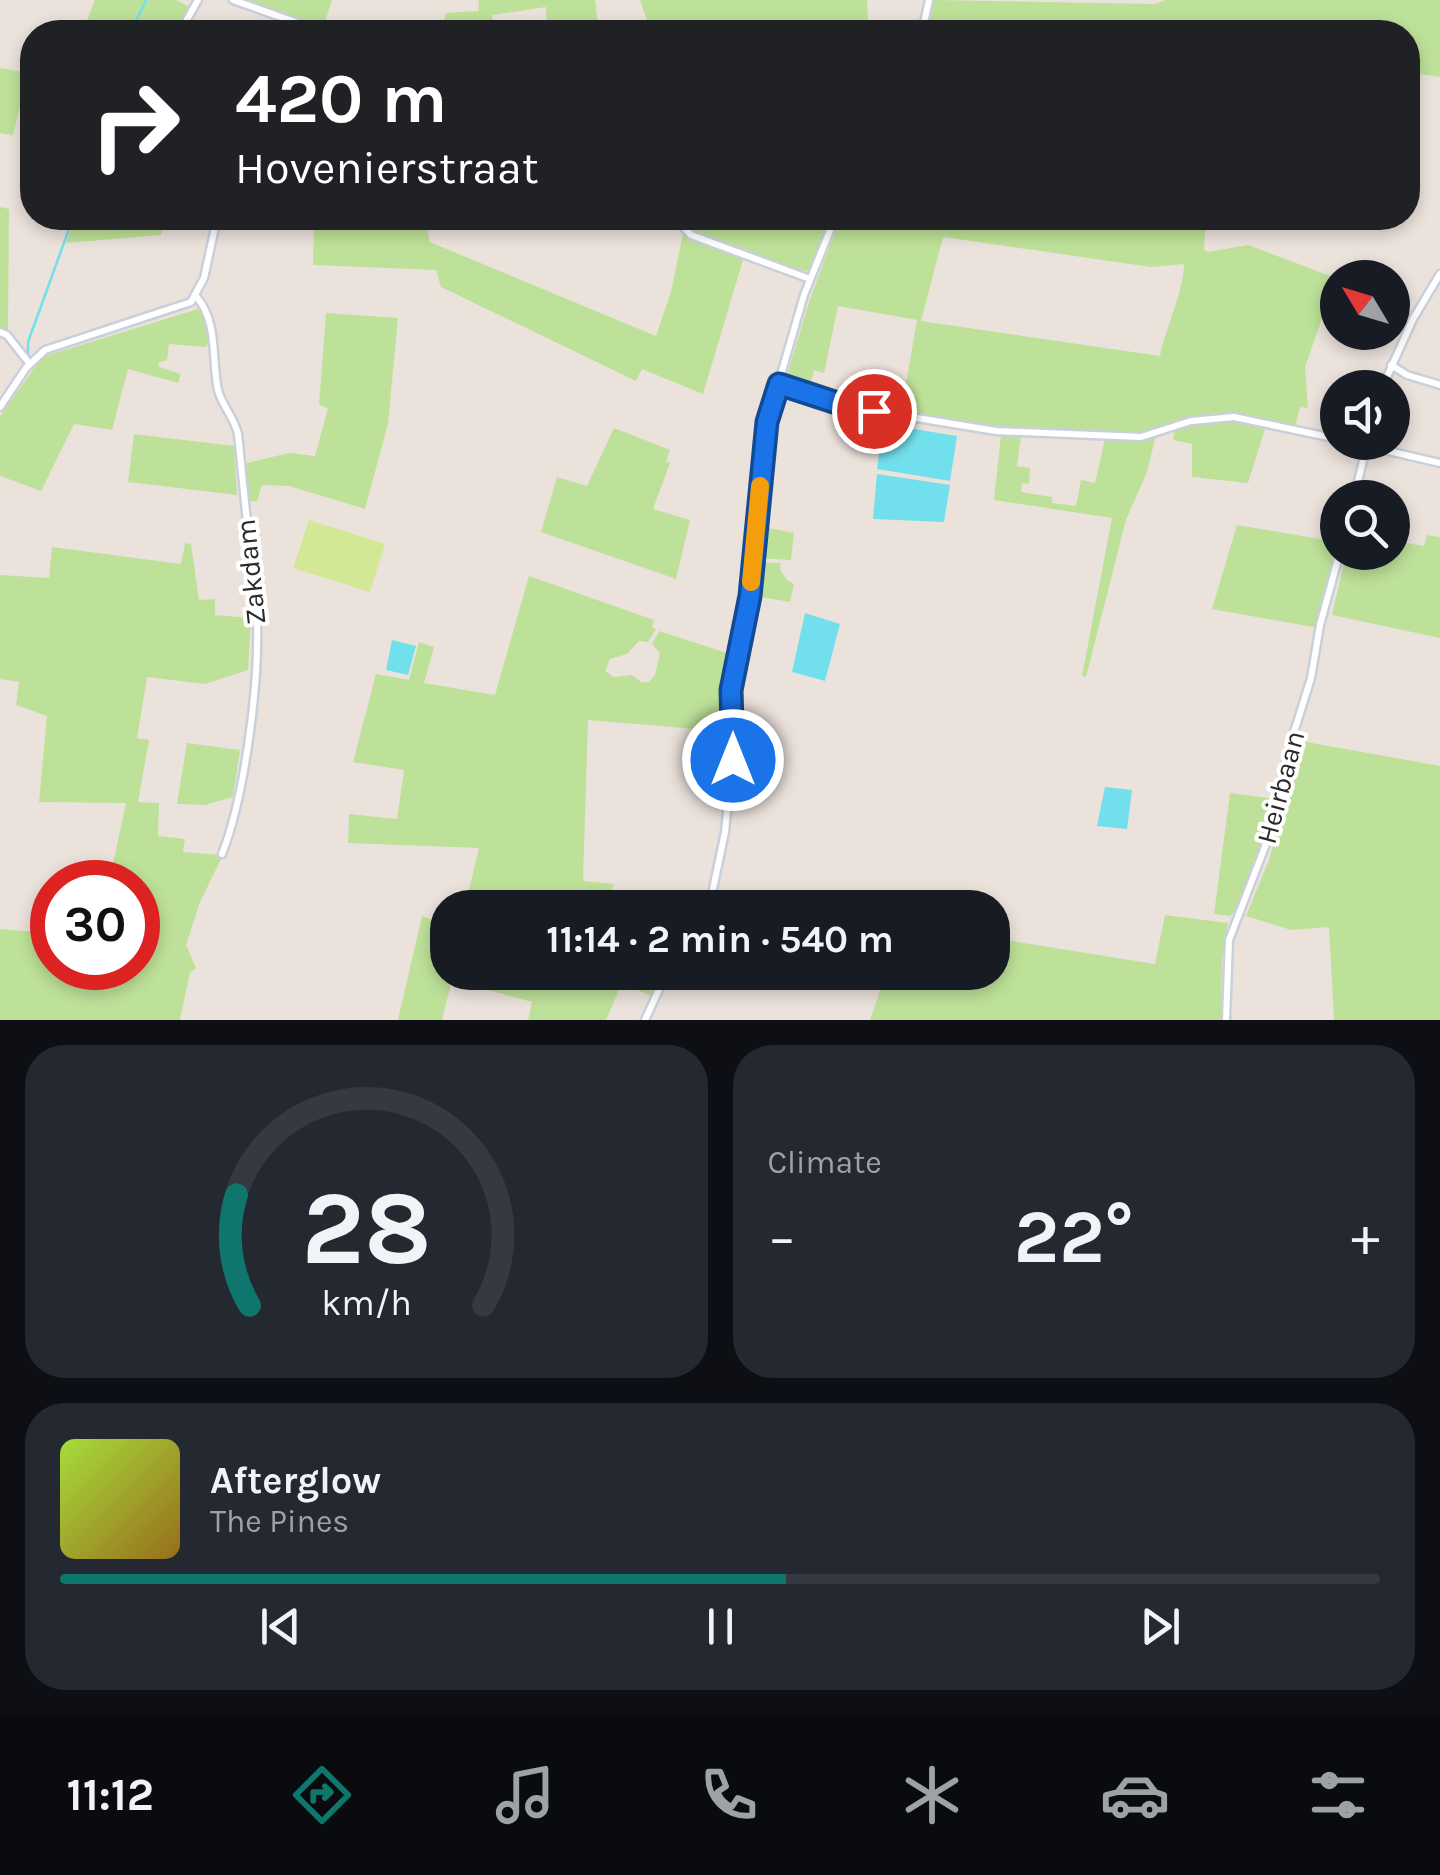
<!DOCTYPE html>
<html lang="en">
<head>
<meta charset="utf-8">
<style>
  :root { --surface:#171b24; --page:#242831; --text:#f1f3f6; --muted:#9ea1a6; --line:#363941; --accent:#0f766e }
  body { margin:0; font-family:Karla,sans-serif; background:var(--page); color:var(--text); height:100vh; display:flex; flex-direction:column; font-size:38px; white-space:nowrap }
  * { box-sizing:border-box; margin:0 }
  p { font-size:32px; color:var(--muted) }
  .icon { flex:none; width:55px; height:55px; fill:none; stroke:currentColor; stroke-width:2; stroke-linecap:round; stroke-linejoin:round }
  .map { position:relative; height:1020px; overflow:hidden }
  .details { display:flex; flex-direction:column; gap:25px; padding:25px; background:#0d0f14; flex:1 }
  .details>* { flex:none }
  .banner { position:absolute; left:20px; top:20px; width:1400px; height:210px; border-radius:40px; box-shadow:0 5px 15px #0003; background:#202124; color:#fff; overflow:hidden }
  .needle { width:65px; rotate:308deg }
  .fabs { position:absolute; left:1320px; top:260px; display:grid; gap:20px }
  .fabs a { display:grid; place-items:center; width:90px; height:90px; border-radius:50%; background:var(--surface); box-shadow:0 5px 15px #0003; font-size:50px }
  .speed { position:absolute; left:30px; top:860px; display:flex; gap:20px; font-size:50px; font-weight:700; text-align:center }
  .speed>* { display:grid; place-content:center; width:130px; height:130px; border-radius:50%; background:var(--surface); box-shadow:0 5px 15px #0003; line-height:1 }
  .speed .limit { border:15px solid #d22; background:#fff; color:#111 }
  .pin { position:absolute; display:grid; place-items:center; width:85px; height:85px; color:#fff; margin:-42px; border:5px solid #fff; border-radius:50%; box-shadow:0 2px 10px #0007 }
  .me { position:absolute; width:110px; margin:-55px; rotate:0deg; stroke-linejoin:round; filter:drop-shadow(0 0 8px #0008) }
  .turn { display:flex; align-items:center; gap:35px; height:210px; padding:0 50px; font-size:45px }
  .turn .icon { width:130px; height:130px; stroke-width:2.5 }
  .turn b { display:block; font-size:70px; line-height:85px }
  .big { font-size:75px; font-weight:700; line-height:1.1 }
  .details .tile { flex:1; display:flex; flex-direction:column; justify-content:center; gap:15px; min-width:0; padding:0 35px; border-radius:40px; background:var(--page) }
  .details .dial { align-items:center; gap:0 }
  .dial svg { height:260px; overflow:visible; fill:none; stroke:var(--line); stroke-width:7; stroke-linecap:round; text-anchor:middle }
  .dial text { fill:var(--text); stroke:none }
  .song { display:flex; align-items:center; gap:30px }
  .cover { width:120px; height:120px; border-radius:15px; background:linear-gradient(135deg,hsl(80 70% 55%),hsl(40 70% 35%)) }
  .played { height:10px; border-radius:5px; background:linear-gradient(90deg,var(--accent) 55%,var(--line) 55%) }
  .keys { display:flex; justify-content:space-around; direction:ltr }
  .heat { display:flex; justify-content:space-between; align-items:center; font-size:55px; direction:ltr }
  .details .tiles { flex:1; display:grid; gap:25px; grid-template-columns:1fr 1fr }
  .tile:last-child { grid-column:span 2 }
  .trip { position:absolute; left:430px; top:890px; width:580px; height:100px; border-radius:40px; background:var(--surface); box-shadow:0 5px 15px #0003; font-weight:700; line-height:100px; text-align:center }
  .dock { display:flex; height:160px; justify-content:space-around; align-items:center; background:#090b0e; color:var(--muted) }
  .dock .icon { width:70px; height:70px }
  .dock .active { color:var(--accent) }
  .dock b { font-size:45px; color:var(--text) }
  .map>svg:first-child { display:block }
  .green { fill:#bee199; fill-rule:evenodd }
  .pitch { fill:#d3e895 }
  .water { fill:#71e0ec }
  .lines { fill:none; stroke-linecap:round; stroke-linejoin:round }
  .stream { stroke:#71e0ec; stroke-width:2.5 }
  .minor-casing { stroke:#cad0db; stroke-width:11 }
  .minor { stroke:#fff; stroke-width:6 }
  .route-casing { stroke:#114b97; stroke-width:25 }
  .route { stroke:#1a73e8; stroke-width:18 }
  .slow { stroke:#f59e0b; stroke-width:18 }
  .labels { text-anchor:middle; stroke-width:8; stroke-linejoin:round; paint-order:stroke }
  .street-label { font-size:28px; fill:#2a2a2a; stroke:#fff }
</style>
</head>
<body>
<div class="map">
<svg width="1440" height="1020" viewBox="0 0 1440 1020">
  <rect width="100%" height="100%" fill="#ece2dc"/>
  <g class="green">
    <polygon points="95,0 176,0 192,8 178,32 105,32 86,23"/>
    <polygon points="241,0 332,0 322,31"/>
    <polygon points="479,0 595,0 599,32 547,32 546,7 492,15 494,32 440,32 446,13 478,11"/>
    <polygon points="640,0 867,0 868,23 861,23 860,32 651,32"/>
    <polygon points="934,0 1155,4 1166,0 1440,0 1440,77 1420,74 1408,118 1408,32 927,32"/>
    <polygon points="0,68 28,73 13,135 0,133"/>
    <polygon points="0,207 9,209 8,330 0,330"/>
    <polygon points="75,218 165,218 161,235 66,243"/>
    <polygon points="314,218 425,218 430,242 656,336 671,292 683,234 743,260 703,394 642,369 636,381 441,287 436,270 313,265"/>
    <path d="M 677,218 L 833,218 L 808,271 C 773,266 701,244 677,218 Z"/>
    <path d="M 840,218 L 1206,220 L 1204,249 L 1207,252 L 1248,245 L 1336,278 L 1305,367 L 1308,408 L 1300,407 L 1295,427 L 1227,414 L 1172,423 L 1133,435 L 1008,429 L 901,413 L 917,320 L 838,306 L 824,373 L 814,370 L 809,391 L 791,385 L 786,378 L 809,302 ZM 943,237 L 1151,267 L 1184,264 C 1183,294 1166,326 1160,356 L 921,321 Z"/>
    <polygon points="198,309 203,312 210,341 206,347 169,344 167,360 158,363 159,367 181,374 178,383 128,369 112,430 74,424 41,491 0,476 0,416 42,357"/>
    <polygon points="326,313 398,318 388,424 365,509 289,486 262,485 257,501 247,502 242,464 289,453 315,456 328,408 319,405"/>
    <polygon points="1216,420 1266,426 1248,483 1192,477 1192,444 1173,440 1175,427"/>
    <polygon points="614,428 670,450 666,462 670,463 653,509 690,520 676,579 541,532 557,477 587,486"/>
    <polygon points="134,434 234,446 237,495 128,482"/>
    <polygon points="1001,435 1021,435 1017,466 1030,468 1029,484 1022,483 1021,492 1052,497 1052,503 1076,506 1081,480 1095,483 1105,439 1134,440 1156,435 1147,472 1126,520 1086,677 1082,676 1112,518 994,500"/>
    <polygon points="1237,525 1337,542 1319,628 1212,609"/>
    <polygon points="763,527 794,533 791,560 759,558"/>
    <polygon points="1427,535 1440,537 1440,638 1332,615 1346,553 1392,552 1393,541 1424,546"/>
    <polygon points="185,543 191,544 199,600 215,599 215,615 251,618 248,670 205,684 147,677 137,738 149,740 138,802 159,803 158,836 185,839 183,852 223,855 200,902 186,945 196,968 190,972 180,1020 0,1020 0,929 52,933 52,968 138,968 138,882 109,882 126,803 39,802 47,716 16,705 19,682 0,679 0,575 49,578 52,547 181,564"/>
    <polygon points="758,562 781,563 780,569 787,580 794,584 790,602 754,596"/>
    <polygon points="529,576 654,620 652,627 656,629 648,642 639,641 627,654 610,659 605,671 614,677 632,675 641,682 649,682 655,675 660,653 652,644 659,631 736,656 728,692 732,732 588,720 583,881 614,884 606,907 465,907 479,848 348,843 349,814 397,819 404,770 353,762 376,674 409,680 419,642 434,647 424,683 495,695"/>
    <polygon points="1301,741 1440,766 1440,1020 1334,1020 1329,927 1291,930 1246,916 1269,860"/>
    <polygon points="187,743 240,750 233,797 205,805 177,804"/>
    <polygon points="1230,793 1277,799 1239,909 1230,916 1214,914"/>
    <polygon points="1165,915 1228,923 1222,958 1221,1020 870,1020 886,973 928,973 977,986 979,973 992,972 993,938 1155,964"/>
    <polygon points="422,916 447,925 448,972 665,973 651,996 622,983 606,1020 528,1020 532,1002 452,980 442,1020 398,1020"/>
  </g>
  <polygon class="pitch" points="309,520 385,544 370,592 293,568"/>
  <g class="water">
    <polygon points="883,424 957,436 950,481 877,469"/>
    <polygon points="877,474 950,485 944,522 873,519"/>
    <polygon points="805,613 840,624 825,681 792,672"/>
    <polygon points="392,640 416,646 408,675 386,670"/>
    <polygon points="1105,787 1132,790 1127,829 1097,826"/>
  </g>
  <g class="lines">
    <g class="stream">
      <polyline points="131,32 146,0"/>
      <polyline points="28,356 28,342 73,218"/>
    </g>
    <g class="minor-casing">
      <g id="minor">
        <polyline points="233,0 323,32"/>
        <polyline points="180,32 198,0"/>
        <polyline points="922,32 929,0"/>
        <polyline points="675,218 691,235 810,279"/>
        <path d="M 196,296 C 219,323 211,358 218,390 C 222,406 234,417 238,434 L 257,621 C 259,684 245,796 222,854"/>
        <polyline points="0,332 7,335 29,363"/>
        <polyline points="1391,365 1407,375 1440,385"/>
        <polyline points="780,384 874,411 996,431 1141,437 1191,421 1234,417 1338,439"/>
        <polyline points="1382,388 1413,319 1440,274"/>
        <polyline points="0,407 26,368 45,350 191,302 204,278 217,218"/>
        <polyline points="1350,442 1440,463"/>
        <polyline points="1354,498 1367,444"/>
        <polyline points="709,908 725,832 734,741 731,689 746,626 767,423 804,295 835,218"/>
        <polyline points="645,1020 667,972"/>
        <polyline points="1226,1020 1229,940 1266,844 1290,745 1311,678 1320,625 1340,552"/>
      </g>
    </g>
    <use href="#minor" class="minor"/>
  </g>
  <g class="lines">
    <g class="route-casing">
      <polyline id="route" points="733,760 731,690 750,596 767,422 779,384 834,402 874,411"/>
    </g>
    <use href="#route" class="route"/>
    <polyline class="slow" points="751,582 760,486"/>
  </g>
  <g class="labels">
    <g class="street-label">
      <text transform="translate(250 572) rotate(-96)" y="10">Zakdam</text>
      <text transform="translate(1280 787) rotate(-75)" y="10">Heirbaan</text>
    </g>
  </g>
</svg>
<div class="fabs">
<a><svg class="needle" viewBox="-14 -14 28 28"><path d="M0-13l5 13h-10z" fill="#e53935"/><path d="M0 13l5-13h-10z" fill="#9ea1a6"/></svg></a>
<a><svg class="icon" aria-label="sound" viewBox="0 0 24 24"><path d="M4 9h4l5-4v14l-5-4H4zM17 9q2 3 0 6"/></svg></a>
<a><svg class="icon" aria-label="search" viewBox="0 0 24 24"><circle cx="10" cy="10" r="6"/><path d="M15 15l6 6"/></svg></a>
</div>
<div class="speed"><div class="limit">30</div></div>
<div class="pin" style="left:874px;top:411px;background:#d93025"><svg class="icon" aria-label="arrive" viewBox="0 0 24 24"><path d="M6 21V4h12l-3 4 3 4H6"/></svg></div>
<svg class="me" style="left:733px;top:760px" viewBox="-20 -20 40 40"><circle r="17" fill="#1a73e8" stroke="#fff" stroke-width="3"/><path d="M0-11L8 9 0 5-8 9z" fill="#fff"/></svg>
<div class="trip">11:14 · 2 min · 540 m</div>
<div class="banner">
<div class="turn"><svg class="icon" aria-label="right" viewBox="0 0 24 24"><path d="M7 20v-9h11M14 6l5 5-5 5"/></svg><div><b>420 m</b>Hovenierstraat</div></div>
</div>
</div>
<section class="details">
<div class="tiles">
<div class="tile dial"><svg viewBox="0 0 100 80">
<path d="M14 69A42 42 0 1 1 86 69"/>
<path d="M14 69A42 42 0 0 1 10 35" stroke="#0f766e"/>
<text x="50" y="56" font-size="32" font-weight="700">28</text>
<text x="50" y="72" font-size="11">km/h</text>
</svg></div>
<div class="tile"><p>Climate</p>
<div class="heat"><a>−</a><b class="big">22°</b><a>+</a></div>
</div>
<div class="tile">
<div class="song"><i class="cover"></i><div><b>Afterglow</b><p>The Pines</p></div></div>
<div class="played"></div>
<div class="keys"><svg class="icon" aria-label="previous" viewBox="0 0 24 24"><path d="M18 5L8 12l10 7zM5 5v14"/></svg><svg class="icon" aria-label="pause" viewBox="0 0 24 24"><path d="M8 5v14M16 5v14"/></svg><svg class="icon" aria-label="next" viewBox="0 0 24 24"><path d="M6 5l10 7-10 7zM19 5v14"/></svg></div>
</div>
</div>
</section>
<nav class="dock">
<b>11:12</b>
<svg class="icon active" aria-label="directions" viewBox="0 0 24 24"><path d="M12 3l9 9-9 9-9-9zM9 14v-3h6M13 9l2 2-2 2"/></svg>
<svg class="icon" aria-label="music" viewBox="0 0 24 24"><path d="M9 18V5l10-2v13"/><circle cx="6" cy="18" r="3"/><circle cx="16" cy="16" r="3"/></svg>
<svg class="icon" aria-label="phone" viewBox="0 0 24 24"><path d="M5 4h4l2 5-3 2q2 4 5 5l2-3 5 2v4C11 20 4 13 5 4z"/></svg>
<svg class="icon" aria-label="climate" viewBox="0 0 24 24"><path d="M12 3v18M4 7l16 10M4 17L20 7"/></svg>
<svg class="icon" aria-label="car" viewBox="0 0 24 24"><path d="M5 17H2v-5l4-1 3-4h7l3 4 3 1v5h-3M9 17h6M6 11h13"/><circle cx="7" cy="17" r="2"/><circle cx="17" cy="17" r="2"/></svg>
<svg class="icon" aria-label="filters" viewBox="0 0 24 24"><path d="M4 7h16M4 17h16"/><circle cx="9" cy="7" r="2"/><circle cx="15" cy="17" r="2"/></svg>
</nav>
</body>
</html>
